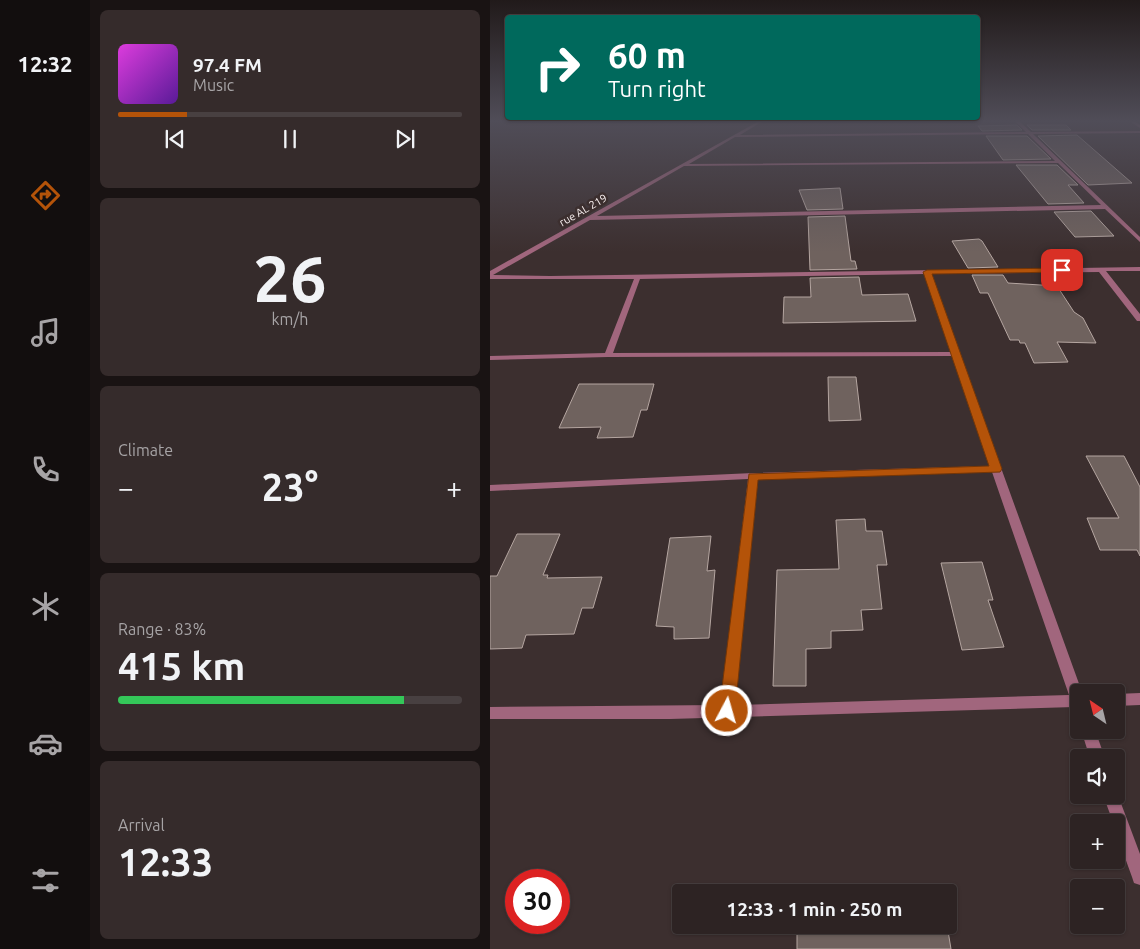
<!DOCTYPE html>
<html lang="en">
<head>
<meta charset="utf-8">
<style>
  :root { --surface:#2d2323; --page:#352b2b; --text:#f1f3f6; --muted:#a7a4a6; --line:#484041; --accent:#b45309 }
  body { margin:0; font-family:Ubuntu,sans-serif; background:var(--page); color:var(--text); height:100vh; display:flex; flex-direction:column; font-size:19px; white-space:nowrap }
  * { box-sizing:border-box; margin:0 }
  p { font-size:16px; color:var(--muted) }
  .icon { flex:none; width:28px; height:28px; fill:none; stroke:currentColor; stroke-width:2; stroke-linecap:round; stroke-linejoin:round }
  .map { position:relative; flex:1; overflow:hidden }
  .side { display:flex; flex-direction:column; gap:10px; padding:10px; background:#191313; width:400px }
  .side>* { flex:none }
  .banner { position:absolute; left:15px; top:15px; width:475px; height:105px; border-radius:5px; box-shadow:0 1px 4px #0004,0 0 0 1px var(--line); background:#00695c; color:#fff; overflow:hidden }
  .needle { width:32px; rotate:325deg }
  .tools { position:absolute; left:580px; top:684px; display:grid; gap:10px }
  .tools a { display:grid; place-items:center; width:55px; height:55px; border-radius:5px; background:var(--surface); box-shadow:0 1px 4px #0004,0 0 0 1px var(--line); font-size:25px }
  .speed { position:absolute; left:15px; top:869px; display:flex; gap:10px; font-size:25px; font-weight:700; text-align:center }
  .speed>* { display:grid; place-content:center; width:65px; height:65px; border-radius:50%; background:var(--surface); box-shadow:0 1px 4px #0004,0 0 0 1px var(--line); line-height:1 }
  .speed .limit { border:8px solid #d22; background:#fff; color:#111 }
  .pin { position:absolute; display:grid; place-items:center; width:42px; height:42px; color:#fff; margin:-21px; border-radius:10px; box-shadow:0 2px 8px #0006 }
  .me { position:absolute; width:55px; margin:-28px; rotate:6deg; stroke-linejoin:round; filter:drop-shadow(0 0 4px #0008) }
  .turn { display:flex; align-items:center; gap:18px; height:105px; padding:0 20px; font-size:22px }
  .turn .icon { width:65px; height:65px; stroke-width:2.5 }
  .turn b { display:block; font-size:35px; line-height:42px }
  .big { font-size:38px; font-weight:700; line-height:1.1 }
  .side .widget { flex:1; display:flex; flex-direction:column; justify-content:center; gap:8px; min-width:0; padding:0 18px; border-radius:8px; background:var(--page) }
  .side .dial { align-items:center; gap:0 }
  .dial b { font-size:65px; line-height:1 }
  .song { display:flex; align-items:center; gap:15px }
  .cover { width:60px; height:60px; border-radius:8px; background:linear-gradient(135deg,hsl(300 70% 55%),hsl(270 70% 35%)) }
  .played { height:5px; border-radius:2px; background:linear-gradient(90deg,var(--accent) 20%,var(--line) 20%) }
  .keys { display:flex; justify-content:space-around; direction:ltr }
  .heat { display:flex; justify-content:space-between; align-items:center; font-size:28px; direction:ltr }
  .charge { height:8px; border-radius:4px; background:linear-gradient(90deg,#34c759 83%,var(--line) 0) }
  .trip { position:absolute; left:182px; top:884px; width:285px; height:50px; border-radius:5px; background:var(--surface); box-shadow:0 1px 4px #0004,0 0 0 1px var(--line); font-weight:700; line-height:50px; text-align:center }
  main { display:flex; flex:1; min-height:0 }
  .tab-bar { display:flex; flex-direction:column; width:90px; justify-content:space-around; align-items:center; background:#120e0e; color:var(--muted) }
  .tab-bar .icon { width:35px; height:35px }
  .tab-bar .on { color:var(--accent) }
  .tab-bar b { font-size:22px; color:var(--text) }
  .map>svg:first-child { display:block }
  .building { fill:#6f625e; stroke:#b5a6a1 }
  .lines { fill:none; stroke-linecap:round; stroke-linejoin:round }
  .minor { fill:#a1667d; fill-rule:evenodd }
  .route { fill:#b45309; stroke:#753606 }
  .labels { text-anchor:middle; stroke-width:5; stroke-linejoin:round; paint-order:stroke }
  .far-street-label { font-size:11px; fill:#faf2f2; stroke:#3c2f2f }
</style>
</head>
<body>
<main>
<nav class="tab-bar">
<b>12:32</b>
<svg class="icon on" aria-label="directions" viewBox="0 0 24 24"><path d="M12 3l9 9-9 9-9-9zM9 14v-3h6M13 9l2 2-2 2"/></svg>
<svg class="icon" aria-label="music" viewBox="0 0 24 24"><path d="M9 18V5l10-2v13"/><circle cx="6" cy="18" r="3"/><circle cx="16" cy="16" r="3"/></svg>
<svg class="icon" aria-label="phone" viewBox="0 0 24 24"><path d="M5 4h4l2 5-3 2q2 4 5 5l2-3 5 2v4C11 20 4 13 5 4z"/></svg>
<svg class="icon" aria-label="climate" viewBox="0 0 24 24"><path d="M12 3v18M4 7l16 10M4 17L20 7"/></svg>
<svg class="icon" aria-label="car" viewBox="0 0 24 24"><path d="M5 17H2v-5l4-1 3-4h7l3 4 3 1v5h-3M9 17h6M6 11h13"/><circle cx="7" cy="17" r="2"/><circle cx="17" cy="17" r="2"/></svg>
<svg class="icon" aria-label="filters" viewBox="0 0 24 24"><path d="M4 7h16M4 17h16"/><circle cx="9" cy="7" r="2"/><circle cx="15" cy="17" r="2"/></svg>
</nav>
<section class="side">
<div class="widget">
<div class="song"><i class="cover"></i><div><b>97.4 FM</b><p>Music</p></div></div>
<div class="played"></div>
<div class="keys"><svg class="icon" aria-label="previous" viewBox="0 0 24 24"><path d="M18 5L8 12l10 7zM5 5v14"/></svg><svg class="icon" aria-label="pause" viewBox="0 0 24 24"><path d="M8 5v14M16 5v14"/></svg><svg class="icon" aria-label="next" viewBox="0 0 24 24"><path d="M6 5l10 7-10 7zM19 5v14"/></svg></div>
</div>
<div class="widget dial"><b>26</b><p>km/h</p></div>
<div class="widget"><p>Climate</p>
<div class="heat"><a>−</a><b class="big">23°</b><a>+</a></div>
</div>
<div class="widget"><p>Range · 83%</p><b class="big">415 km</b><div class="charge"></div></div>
<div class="widget"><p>Arrival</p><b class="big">12:33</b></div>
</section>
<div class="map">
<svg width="650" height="949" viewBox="0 0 650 949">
  <rect width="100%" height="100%" fill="#3c2f2f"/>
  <g class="building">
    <polygon points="527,125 532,130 492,131 488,126"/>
    <polygon points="537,125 576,125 581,130 542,130"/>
    <polygon points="587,135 642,183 598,185 548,136"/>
    <polygon points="496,136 537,136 561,159 513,160"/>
    <polygon points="526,165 567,165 588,185 578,185 594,203 558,204"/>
    <polygon points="350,188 353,209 317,210 309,190"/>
    <polygon points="601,211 624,236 585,237 564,212"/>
    <polygon points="355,216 361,261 365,261 367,269 320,270 318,217"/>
    <polygon points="489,239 492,241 508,267 478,268 462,241"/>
    <polygon points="482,275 513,275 518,283 567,286 584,312 593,318 606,343 567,342 578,362 544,363 535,343 530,343 529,340 520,340 498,293 490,293"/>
    <polygon points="369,277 372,295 418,294 426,321 293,323 294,297 321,297 320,278"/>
    <polygon points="338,377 366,377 371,420 339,421"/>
    <polygon points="89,384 164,384 157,410 151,410 143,437 107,438 111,427 69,428"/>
    <polygon points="596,456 634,456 650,487 650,556 647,550 610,550 597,518 629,518"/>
    <polygon points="375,519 376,531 392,531 397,565 387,565 392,609 371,610 373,630 341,631 341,648 316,649 316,686 283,686 287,570 349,569 346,520"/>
    <polygon points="27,534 70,534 53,575 58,575 57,578 112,577 103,608 92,608 84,634 36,635 32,648 0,649 0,576 7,576"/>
    <polygon points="221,536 217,571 225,570 219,638 184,639 184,627 166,626 180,538"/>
    <polygon points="492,562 503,600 498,600 514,647 472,650 451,563"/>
    <polygon points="370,925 457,925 461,949 307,949 307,929"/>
  </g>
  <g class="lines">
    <g class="minor">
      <path d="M 271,120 L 275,120 L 250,135 L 536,132 L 524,120 L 528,120 L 541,132 L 650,131 L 650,133 L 543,134 L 650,237 L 650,242 L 615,209 L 100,220 L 3,275 L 60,276 L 650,267 L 650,271 L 616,271 L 650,314 L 650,321 L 647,321 L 609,272 L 441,274 L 592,692 L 589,692 L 589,710 L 584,707 L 180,719 L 0,719 L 0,707 L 231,705 L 258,479 L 0,491 L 0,485 L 263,473 L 500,466 L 463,356 L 118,357 L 0,360 L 0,356 L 115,353 L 144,279 L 0,279 L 0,271 ZM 538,134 L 565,161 L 199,164 L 245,137 ZM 568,163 L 611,205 L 107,216 L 194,166 ZM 435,274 L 461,352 L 123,353 L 150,279 ZM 502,472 L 579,695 L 245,705 L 268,479 Z"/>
      <polygon points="638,120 642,120 650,125 650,128"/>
      <polygon points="650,693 650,705 626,706 626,694"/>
      <polygon points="591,730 605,730 615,758 600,758"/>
      <polygon points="626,790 650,854 650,885 644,883 642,877 626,833 626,822 623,822 613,795 626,795"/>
    </g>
  </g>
  <linearGradient id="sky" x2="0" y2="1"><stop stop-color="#211a1a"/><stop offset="0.48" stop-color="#504d58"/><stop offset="1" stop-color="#504d58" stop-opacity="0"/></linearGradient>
  <rect width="650" height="252" fill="url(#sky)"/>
  <polygon class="route" points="572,268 576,270 575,272 442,274 512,469 510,472 268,480 245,711 243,716 237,718 231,716 229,711 259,474 499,466 433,272 437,270"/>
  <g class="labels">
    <g class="far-street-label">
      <text transform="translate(93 210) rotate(-30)" y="4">rue AL 219</text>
    </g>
  </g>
</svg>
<div class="tools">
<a><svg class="needle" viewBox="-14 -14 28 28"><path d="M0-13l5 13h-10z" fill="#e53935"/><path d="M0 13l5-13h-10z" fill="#a7a4a6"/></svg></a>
<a><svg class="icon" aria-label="sound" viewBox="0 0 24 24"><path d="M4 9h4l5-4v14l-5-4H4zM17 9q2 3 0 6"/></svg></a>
<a>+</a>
<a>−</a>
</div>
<div class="speed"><div class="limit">30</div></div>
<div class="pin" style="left:572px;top:270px;background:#d93025"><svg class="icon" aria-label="arrive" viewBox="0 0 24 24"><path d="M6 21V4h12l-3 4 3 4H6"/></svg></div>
<svg class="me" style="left:237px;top:711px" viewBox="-20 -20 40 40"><circle r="17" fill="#b45309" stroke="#fff" stroke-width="3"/><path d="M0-11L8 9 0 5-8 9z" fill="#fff"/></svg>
<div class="trip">12:33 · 1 min · 250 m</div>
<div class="banner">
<div class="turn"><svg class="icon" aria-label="right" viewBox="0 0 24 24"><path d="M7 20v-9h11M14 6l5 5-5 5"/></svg><div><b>60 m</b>Turn right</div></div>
</div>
</div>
</main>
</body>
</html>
